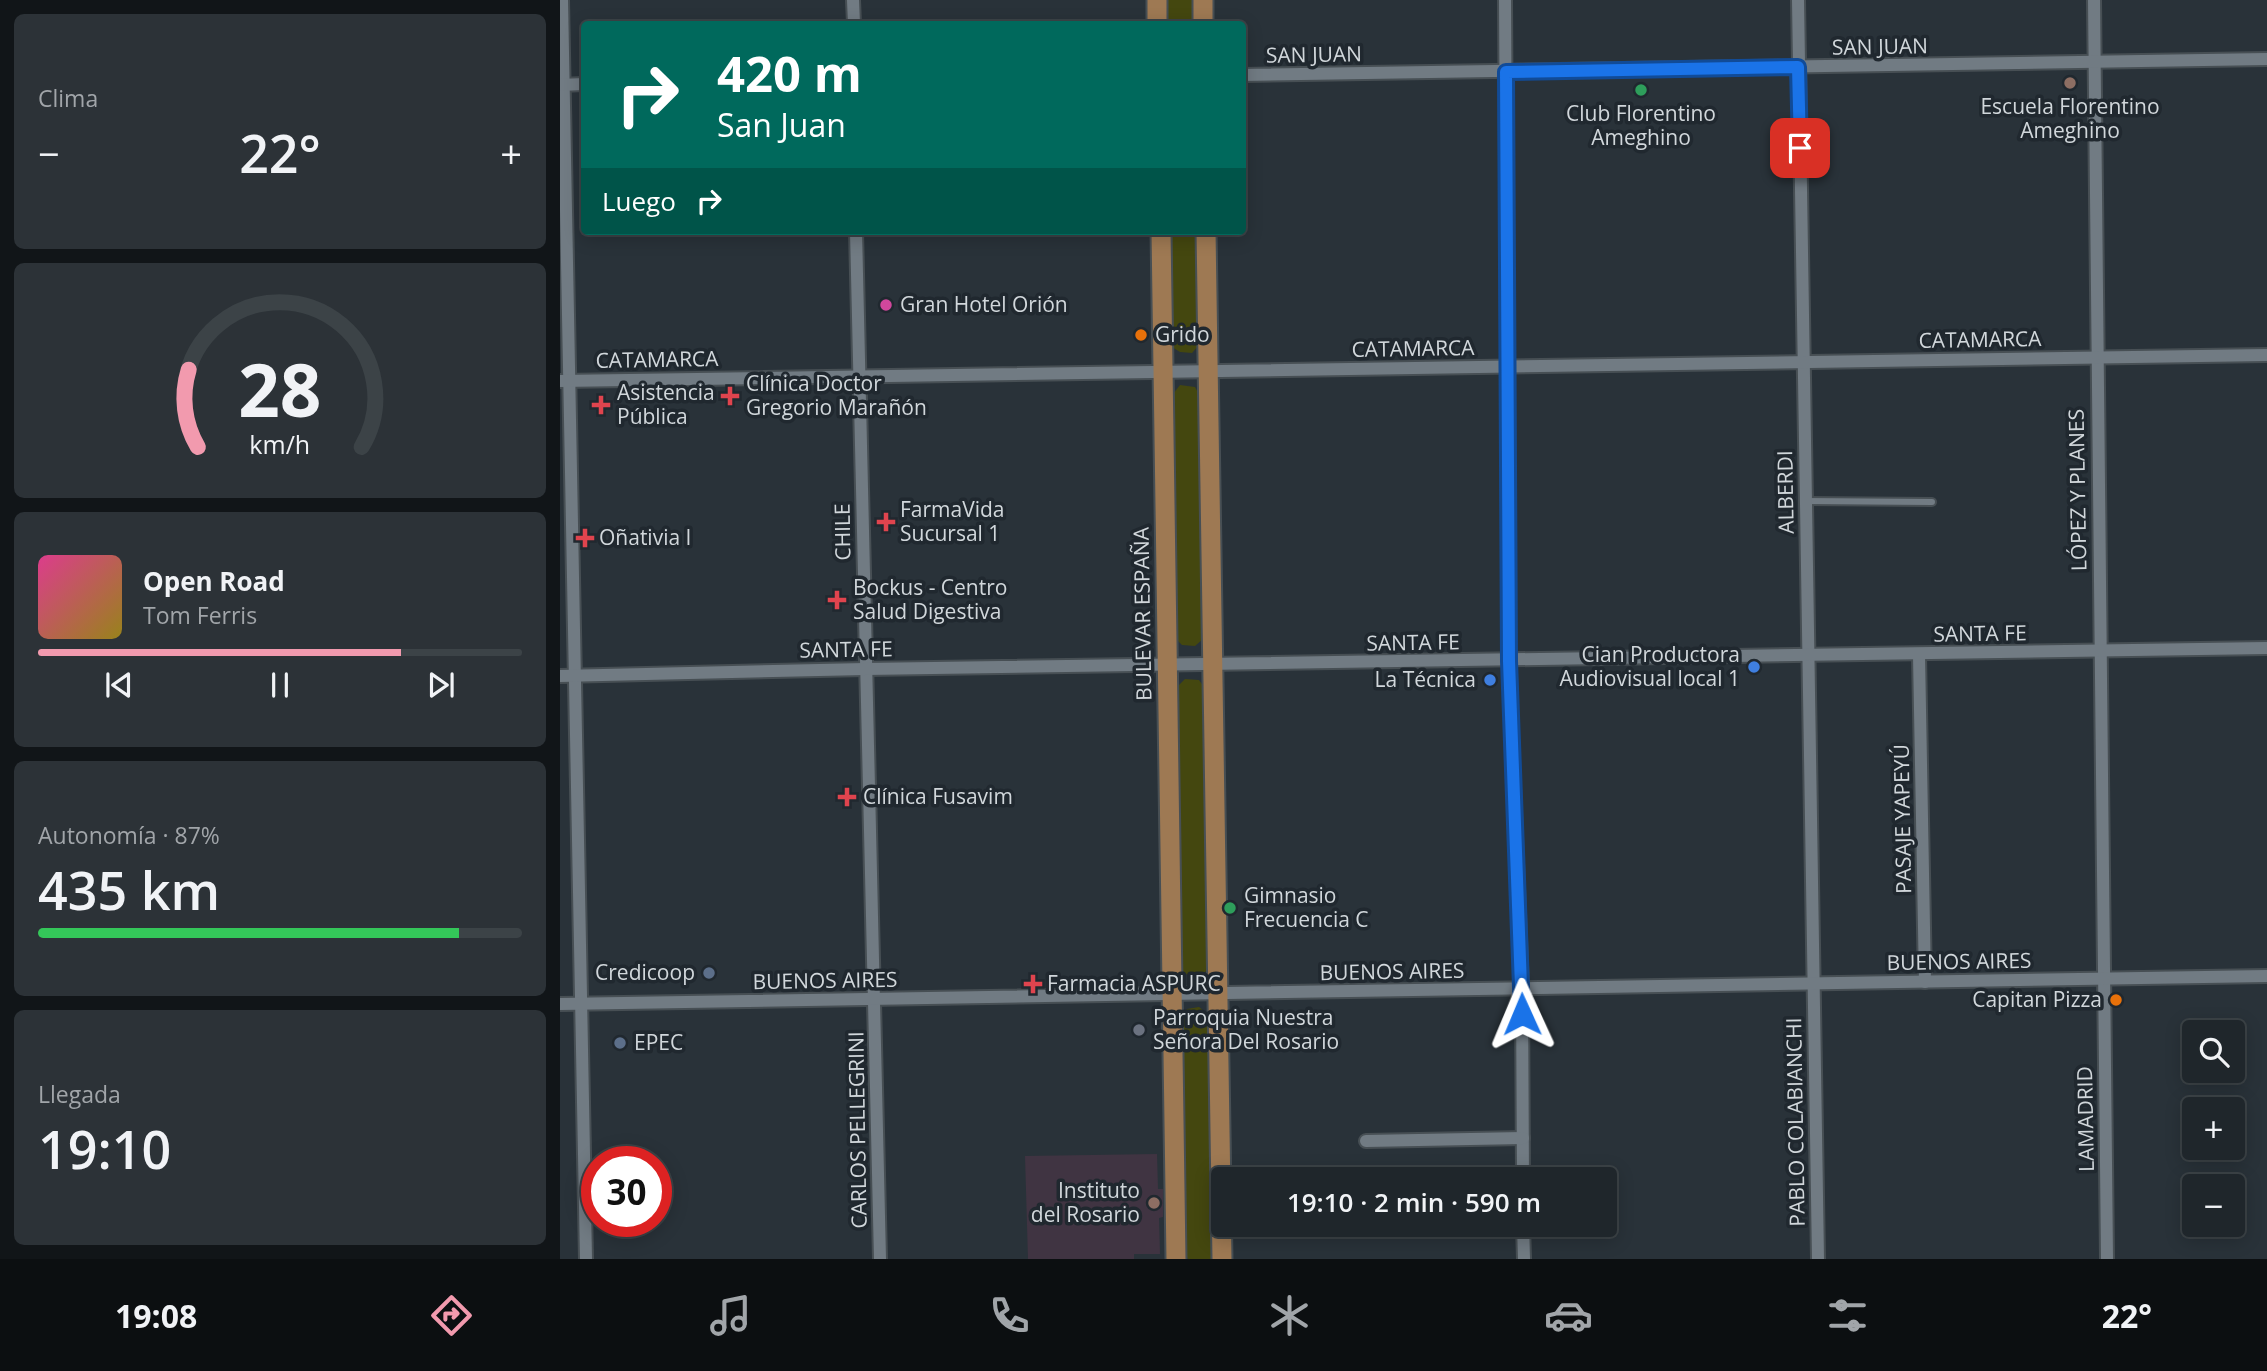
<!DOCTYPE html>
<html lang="es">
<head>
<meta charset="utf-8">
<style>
  :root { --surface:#1f262b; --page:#2c3237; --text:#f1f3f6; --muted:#a1a5a9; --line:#3c4347; --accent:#f29aae }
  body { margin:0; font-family:"Open Sans",sans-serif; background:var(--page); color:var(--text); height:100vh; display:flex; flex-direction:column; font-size:26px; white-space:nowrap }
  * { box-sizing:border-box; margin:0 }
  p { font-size:23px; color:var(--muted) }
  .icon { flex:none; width:38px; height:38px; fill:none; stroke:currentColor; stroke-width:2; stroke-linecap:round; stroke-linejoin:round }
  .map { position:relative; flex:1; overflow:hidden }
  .sheet { display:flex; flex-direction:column; gap:14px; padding:14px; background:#111518; width:560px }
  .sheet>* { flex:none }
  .banner { position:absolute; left:21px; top:21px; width:665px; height:214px; border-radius:7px; box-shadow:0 4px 18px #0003,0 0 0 2px var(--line); background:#00695c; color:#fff; overflow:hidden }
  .tools { position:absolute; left:1622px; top:1020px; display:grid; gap:14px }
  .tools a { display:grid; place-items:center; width:63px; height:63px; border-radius:7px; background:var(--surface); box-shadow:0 4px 18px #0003,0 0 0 2px var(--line); font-size:35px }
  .speed { position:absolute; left:21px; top:1146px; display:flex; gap:14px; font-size:35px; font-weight:700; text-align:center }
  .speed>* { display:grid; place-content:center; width:91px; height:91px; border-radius:50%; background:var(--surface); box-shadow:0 4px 18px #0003,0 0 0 2px var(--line); line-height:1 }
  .speed .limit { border:10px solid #d22; background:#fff; color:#111 }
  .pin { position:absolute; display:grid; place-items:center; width:60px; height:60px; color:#fff; margin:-30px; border-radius:14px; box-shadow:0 4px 10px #0006 }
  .me { position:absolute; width:77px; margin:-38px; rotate:359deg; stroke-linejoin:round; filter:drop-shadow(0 0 5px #0008) }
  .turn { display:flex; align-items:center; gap:24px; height:147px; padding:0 21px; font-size:32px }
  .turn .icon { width:91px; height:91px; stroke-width:2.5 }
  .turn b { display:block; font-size:49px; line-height:60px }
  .then { display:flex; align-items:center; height:66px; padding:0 21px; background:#0003; gap:14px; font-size:26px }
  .big { font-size:52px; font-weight:600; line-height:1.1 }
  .sheet .widget { flex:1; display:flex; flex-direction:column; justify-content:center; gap:10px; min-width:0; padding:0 24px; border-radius:10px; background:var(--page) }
  .sheet .dial { align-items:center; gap:0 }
  .dial svg { height:182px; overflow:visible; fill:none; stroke:var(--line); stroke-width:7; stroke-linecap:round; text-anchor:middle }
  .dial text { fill:var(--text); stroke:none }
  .song { display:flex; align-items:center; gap:21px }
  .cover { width:84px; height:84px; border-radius:10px; background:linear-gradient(135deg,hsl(330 70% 55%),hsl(50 70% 35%)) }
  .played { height:7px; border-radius:4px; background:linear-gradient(90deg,var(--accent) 75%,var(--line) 75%) }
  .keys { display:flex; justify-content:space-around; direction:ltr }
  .heat { display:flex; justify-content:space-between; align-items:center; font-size:38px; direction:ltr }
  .charge { height:10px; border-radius:5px; background:linear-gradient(90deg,#34c759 87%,var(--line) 0) }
  .trip { position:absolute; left:651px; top:1167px; width:406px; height:70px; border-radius:7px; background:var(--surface); box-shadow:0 4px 18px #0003,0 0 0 2px var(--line); font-weight:600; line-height:70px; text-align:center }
  .tabs { display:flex; height:112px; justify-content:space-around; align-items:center; background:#0c0f11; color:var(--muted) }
  .tabs .icon { width:49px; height:49px }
  .tabs .active { color:var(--accent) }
  .tabs b { font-size:32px; color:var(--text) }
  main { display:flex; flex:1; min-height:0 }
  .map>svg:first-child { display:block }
  .education { fill:#403442 }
  .green { fill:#44470f }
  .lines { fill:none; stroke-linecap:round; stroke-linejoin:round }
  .lane-casing { stroke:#474f54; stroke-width:10 }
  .street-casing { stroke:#474f54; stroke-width:16 }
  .primary-casing { stroke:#474f54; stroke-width:23 }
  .lane { stroke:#717b83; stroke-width:6 }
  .street { stroke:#717b83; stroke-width:12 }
  .primary { stroke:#9e7953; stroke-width:19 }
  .route-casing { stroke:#114b97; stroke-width:18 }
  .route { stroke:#1a73e8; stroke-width:12 }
  .education-dot { fill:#8d6e63; stroke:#20282f; stroke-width:2.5 }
  .leisure-dot { fill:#2e9e5b; stroke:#20282f; stroke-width:2.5 }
  .hotel-dot { fill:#d1479c; stroke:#20282f; stroke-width:2.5 }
  .food-dot { fill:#e8710a; stroke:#20282f; stroke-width:2.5 }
  .health-dot { fill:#e0444e; stroke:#20282f; stroke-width:2.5 }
  .shop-dot { fill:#3f7fe0; stroke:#20282f; stroke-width:2.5 }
  .service-dot { fill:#5c6f8a; stroke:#20282f; stroke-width:2.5 }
  .worship-dot { fill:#6b7280; stroke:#20282f; stroke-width:2.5 }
  .labels { text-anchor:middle; stroke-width:7; stroke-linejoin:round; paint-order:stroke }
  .street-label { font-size:21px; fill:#d1d7db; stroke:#20282f }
  .poi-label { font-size:21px; fill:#d1d7db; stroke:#20282f; text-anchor:start }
</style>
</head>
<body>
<main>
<section class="sheet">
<div class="widget"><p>Clima</p>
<div class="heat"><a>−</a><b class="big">22°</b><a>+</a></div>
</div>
<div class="widget dial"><svg viewBox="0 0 100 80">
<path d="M14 69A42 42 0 1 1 86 69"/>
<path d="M14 69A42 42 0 0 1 10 35" stroke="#f29aae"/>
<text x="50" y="56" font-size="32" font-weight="700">28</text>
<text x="50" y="72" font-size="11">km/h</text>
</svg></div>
<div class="widget">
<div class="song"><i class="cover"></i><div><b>Open Road</b><p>Tom Ferris</p></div></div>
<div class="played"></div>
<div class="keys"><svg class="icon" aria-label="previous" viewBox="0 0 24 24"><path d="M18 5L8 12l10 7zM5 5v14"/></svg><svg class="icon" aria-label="pause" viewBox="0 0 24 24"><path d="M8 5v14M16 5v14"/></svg><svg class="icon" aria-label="next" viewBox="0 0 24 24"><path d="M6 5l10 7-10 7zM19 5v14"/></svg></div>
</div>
<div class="widget"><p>Autonomía · 87%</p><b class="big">435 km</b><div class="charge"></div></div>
<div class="widget"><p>Llegada</p><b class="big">19:10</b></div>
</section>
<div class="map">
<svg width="1707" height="1259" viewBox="0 0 1707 1259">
  <rect width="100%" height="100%" fill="#293239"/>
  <polygon class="education" points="597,1154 598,1189 603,1189 603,1217 599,1218 600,1254 574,1254 574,1259 468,1259 465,1156"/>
  <g class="green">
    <polygon points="606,0 633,0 634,24 607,24"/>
    <polygon points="610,231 637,231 639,345 632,353 620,352 612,347"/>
    <polygon points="620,385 635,387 639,394 643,639 635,646 622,645 616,639 613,394"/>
    <polygon points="625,679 639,680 644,687 648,969 641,976 630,977 622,970 617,687"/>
    <polygon points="639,1007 649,1015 652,1259 628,1259 626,1255 622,1015 627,1009"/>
  </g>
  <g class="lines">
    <g class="lane-casing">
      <polyline id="lane" points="1245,501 1372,502"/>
    </g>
    <g class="street-casing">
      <g id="street">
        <polyline points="2,0 26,1259"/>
        <polyline points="293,0 294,24"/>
        <polyline points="945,0 949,661 962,989 963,1180"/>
        <polyline points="1238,0 1258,1259"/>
        <polyline points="1534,0 1547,1259"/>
        <polyline points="682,75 1707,59"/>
        <polyline points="0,85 24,84"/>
        <polyline points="296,231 320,1259"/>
        <polyline points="0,381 1707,355"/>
        <polyline points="1359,655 1365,982"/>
        <polyline points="0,676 305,669 1707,648"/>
        <polyline points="0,1004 1707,976"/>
        <polyline points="806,1141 963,1138"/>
        <polyline points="963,1225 964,1259"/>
      </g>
    </g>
    <g class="primary-casing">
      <g id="primary">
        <polyline points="597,0 597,24"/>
        <polyline points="643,0 643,24"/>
        <polyline points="601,231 616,1259"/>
        <polyline points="646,231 662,1259"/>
      </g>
    </g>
    <use href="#lane" class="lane"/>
    <use href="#street" class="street"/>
    <use href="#primary" class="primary"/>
  </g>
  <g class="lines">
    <g class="route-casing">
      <polyline id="route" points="962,1014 949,661 946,72 1238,67 1240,148"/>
    </g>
    <use href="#route" class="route"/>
  </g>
  <g class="education-dot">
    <circle cx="1510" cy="83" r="7"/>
    <circle cx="594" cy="1203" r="7"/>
  </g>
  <g class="leisure-dot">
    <circle cx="1081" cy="90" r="7"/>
    <circle cx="670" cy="908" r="7"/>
  </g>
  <circle class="hotel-dot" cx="326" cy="305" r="7"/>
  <g class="food-dot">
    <circle cx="581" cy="335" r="7"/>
    <circle cx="1556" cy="1000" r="7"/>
  </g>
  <g class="health-dot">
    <path d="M166.5 385.5h7v7h7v7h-7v7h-7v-7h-7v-7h7z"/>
    <path d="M37.5 394.5h7v7h7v7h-7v7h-7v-7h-7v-7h7z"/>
    <path d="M322.5 511.5h7v7h7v7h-7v7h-7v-7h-7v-7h7z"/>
    <path d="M21.5 527.5h7v7h7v7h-7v7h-7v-7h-7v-7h7z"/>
    <path d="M273.5 589.5h7v7h7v7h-7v7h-7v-7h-7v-7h7z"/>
    <path d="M283.5 786.5h7v7h7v7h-7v7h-7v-7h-7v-7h7z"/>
    <path d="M469.5 973.5h7v7h7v7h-7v7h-7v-7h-7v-7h7z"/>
  </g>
  <g class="shop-dot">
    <circle cx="1194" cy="667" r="7"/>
    <circle cx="930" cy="680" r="7"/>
  </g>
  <g class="service-dot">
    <circle cx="149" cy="973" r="7"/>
    <circle cx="60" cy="1043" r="7"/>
  </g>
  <circle class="worship-dot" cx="579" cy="1030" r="7"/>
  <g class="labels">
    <g class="street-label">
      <text transform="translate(1320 47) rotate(-1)" y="7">SAN JUAN</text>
      <text transform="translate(754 55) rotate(-1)" y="7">SAN JUAN</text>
      <text transform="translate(1420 340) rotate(-1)" y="7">CATAMARCA</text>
      <text transform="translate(853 349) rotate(-1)" y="7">CATAMARCA</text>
      <text transform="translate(97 360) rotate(-1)" y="7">CATAMARCA</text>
      <text transform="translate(1518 490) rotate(-91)" y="7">LÓPEZ Y PLANES</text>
      <text transform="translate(1226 492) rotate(-91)" y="7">ALBERDI</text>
      <text transform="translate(283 532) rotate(-91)" y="7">CHILE</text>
      <text transform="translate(583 614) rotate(-91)" y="7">BULEVAR ESPAÑA</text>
      <text transform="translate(1420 634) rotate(-1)" y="7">SANTA FE</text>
      <text transform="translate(853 643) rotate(-1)" y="7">SANTA FE</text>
      <text transform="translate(286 650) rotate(-1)" y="7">SANTA FE</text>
      <text transform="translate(1343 819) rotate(-91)" y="7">PASAJE YAPEYÚ</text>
      <text transform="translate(1399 962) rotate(-1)" y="7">BUENOS AIRES</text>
      <text transform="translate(832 972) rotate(-1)" y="7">BUENOS AIRES</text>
      <text transform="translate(265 981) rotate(-1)" y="7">BUENOS AIRES</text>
      <text transform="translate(1526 1119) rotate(-91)" y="7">LAMADRID</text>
      <text transform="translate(1236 1122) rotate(-91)" y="7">PABLO COLABIANCHI</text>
      <text transform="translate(298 1130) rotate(-91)" y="7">CARLOS PELLEGRINI</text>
    </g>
    <g class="poi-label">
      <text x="1510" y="114" text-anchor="middle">Escuela Florentino<tspan x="1510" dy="24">Ameghino</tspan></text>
      <text x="1081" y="121" text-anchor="middle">Club Florentino<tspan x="1081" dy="24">Ameghino</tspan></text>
      <text x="340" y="312">Gran Hotel Orión</text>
      <text x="595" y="342">Grido</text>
      <text x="186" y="391">Clínica Doctor<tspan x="186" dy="24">Gregorio Marañón</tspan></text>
      <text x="57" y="400">Asistencia<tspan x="57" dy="24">Pública</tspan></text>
      <text x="340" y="517">FarmaVida<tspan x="340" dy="24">Sucursal 1</tspan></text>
      <text x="39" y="545">Oñativia I</text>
      <text x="293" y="595">Bockus - Centro<tspan x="293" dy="24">Salud Digestiva</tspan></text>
      <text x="1180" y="662" text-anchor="end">Cian Productora<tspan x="1180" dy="24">Audiovisual local 1</tspan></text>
      <text x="916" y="687" text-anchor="end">La Técnica</text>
      <text x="303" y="804">Clínica Fusavim</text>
      <text x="684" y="903">Gimnasio<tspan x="684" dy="24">Frecuencia C</tspan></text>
      <text x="135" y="980" text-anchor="end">Credicoop</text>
      <text x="487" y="991">Farmacia ASPURC</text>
      <text x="1542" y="1007" text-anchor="end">Capitan Pizza</text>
      <text x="593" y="1025">Parroquia Nuestra<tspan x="593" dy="24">Señora Del Rosario</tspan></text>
      <text x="74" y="1050">EPEC</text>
      <text x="580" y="1198" text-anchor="end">Instituto<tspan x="580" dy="24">del Rosario</tspan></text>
    </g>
  </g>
</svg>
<div class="tools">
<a><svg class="icon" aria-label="search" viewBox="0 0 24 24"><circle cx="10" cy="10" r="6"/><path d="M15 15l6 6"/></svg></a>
<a>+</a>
<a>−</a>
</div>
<div class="speed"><div class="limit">30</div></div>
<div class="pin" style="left:1240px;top:148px;background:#d93025"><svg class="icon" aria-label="arrive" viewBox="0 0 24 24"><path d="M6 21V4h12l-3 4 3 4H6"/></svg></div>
<svg class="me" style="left:962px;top:1014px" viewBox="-20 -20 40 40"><path d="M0-17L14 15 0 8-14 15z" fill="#1a73e8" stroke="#fff" stroke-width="4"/></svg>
<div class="trip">19:10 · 2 min · 590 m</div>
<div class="banner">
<div class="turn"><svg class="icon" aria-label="right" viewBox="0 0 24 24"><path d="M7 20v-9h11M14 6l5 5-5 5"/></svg><div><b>420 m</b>San Juan</div></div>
<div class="then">Luego<svg class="icon" aria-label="right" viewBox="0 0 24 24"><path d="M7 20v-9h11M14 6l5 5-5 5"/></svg></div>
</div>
</div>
</main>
<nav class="tabs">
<b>19:08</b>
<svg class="icon active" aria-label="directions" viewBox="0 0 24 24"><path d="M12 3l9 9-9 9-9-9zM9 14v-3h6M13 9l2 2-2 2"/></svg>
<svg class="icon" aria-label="music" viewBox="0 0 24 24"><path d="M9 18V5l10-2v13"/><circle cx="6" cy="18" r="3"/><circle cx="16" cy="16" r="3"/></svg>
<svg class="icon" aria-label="phone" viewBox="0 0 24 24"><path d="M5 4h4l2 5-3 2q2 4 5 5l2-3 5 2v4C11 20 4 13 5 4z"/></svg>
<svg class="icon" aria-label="climate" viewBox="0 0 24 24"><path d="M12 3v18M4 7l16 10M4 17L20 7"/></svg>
<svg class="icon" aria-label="car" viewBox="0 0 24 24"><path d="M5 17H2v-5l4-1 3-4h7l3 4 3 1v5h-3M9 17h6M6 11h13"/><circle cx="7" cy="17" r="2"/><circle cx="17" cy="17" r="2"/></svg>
<svg class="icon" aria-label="filters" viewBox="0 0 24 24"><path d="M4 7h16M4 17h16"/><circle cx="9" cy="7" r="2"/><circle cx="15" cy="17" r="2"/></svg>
<b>22°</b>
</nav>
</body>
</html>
